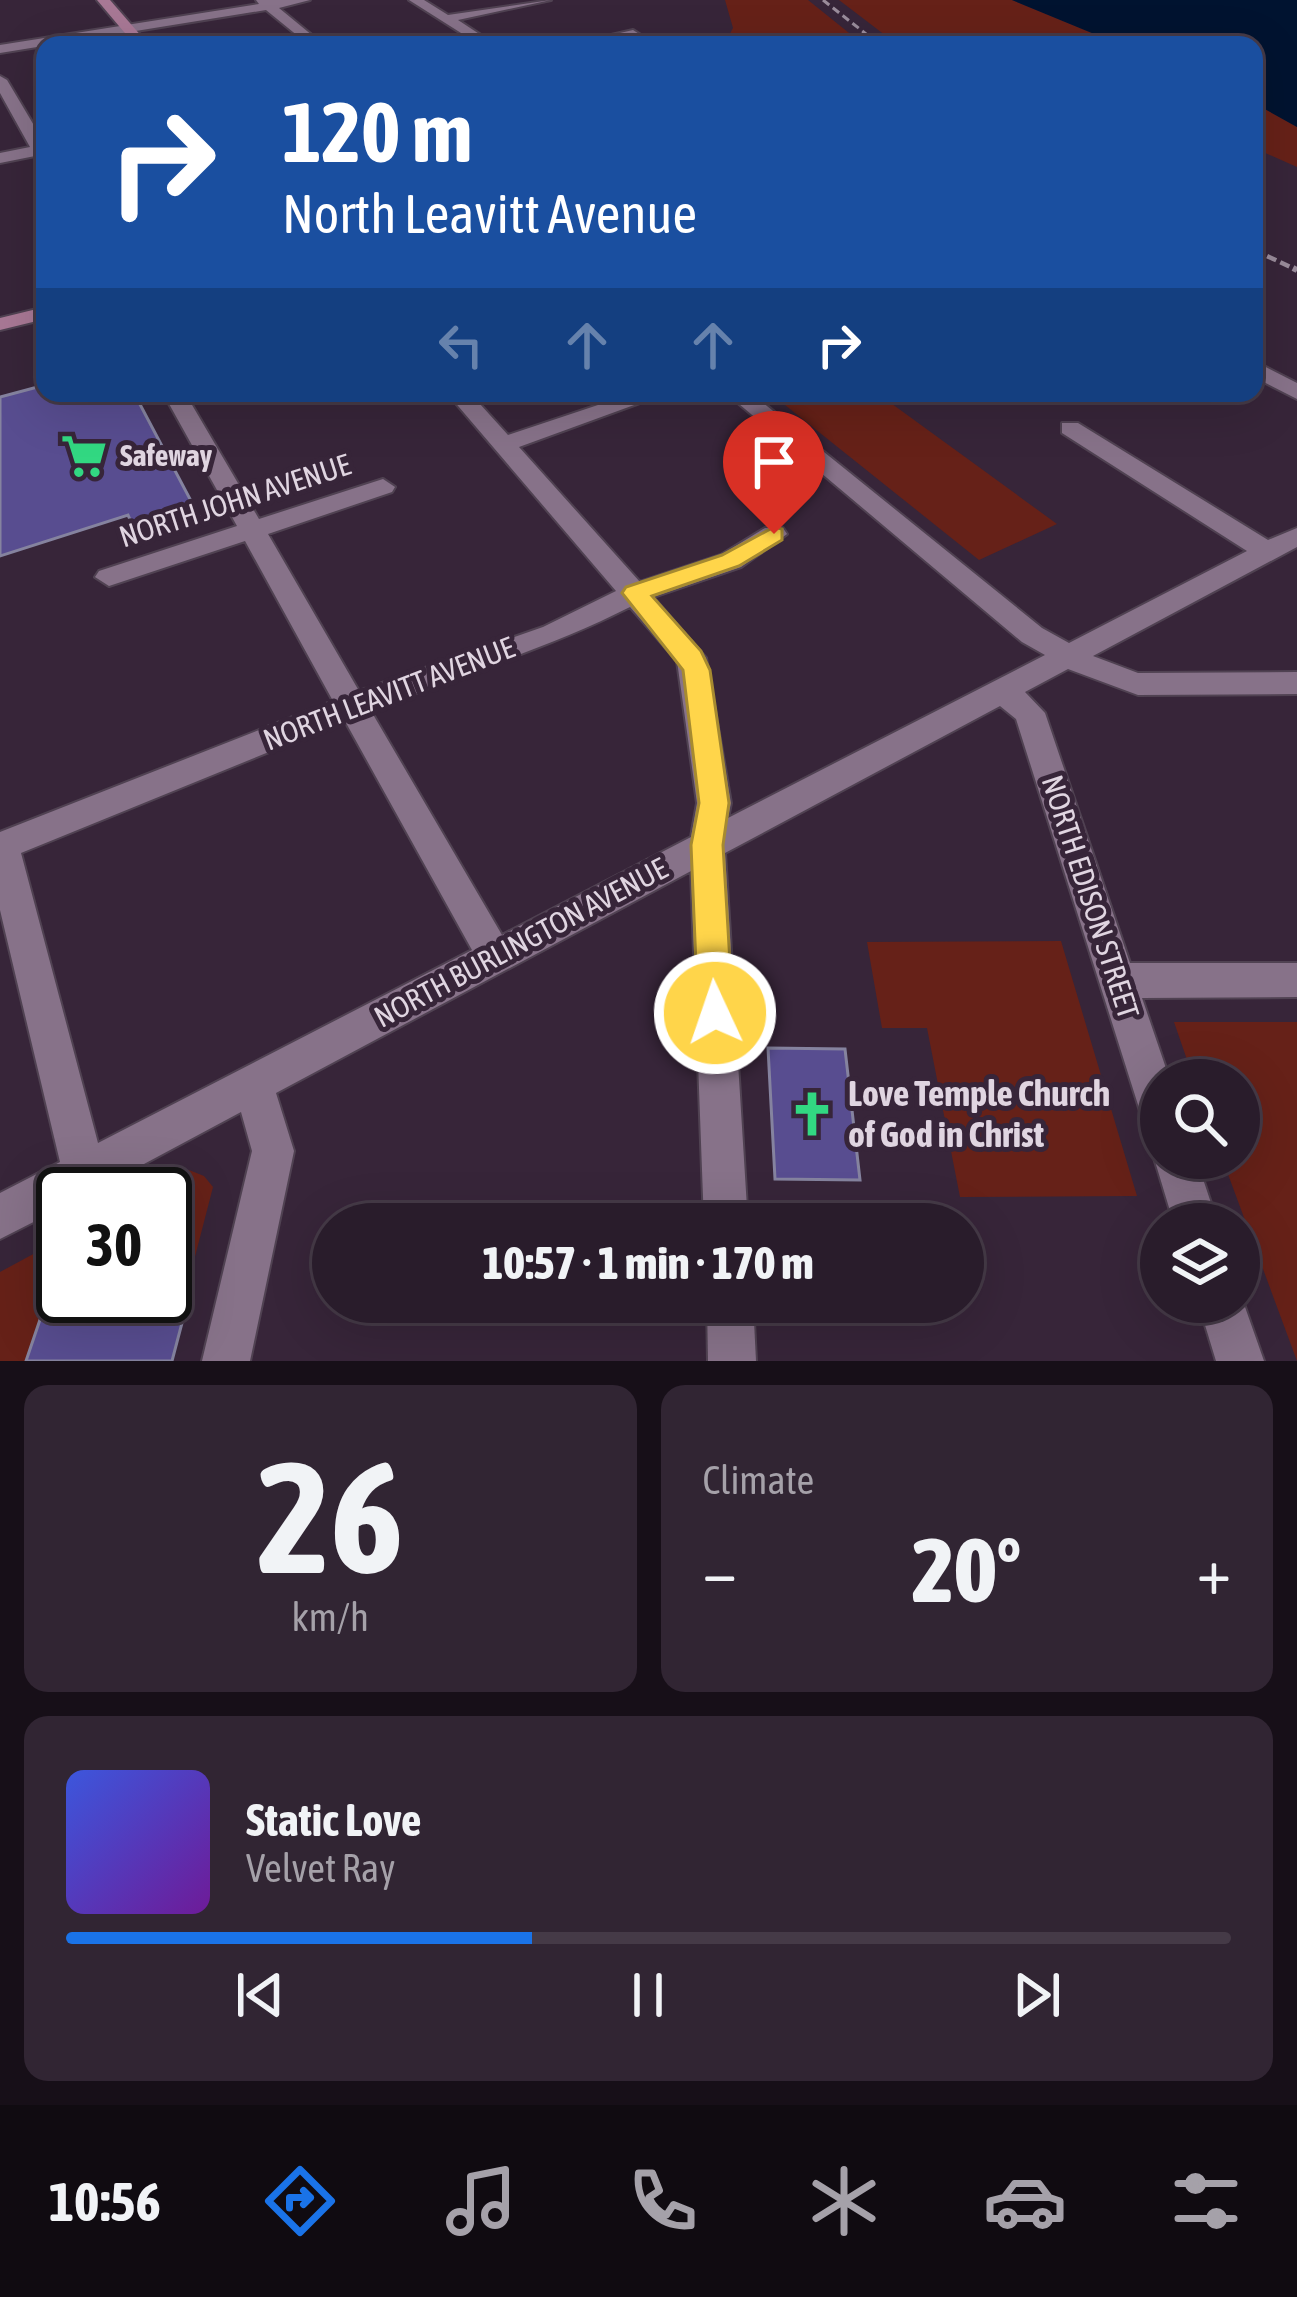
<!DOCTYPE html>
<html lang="en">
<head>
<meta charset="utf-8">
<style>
  :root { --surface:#291c2b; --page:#312533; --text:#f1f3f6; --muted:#a5a1a9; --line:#453a47; --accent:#1a73e8 }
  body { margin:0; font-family:"Asap Condensed",sans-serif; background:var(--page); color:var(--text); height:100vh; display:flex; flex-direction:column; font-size:45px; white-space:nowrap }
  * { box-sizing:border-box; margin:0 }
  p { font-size:39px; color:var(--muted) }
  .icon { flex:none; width:66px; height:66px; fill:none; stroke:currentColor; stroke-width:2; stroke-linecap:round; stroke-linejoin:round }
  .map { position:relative; height:1361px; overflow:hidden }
  .sheet { display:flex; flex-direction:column; gap:24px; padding:24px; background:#170f18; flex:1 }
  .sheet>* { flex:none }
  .hud { position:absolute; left:36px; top:36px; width:1227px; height:366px; border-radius:24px; box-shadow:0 12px 48px #0002,0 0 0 3px var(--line); background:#1a4fa0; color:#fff; overflow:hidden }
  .buttons { position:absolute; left:1140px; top:1059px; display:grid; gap:24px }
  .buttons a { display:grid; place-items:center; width:120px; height:120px; border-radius:50%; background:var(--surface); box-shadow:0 12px 48px #0002,0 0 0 3px var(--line); font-size:60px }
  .speed { position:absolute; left:36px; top:1167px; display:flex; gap:24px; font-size:60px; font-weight:700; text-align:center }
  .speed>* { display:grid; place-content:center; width:156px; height:156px; border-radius:50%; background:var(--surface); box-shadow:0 12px 48px #0002,0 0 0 3px var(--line); line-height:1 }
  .speed .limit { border:6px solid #111; border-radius:18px; background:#fff; color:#111 }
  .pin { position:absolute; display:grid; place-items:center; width:102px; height:102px; color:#fff; margin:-123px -51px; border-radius:50% 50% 50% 0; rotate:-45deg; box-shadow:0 0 12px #0007 }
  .pin .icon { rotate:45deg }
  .me { position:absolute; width:132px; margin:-66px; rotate:357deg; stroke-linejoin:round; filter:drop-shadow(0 0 9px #0008) }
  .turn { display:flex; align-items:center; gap:42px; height:252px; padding:0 48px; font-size:54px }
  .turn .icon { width:156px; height:156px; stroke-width:2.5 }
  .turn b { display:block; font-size:84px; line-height:102px }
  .lanes { display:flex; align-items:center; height:114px; padding:0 48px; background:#0003; justify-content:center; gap:60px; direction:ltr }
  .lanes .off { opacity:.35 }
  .big { font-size:90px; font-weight:800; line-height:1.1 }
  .sheet .tile { flex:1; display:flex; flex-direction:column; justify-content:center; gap:18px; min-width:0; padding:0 42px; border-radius:24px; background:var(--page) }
  .sheet .dial { align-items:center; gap:0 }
  .dial b { font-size:156px; line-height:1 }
  .song { display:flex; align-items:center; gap:36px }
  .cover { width:144px; height:144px; border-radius:18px; background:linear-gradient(135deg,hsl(230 70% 55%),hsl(280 70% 35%)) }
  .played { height:12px; border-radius:6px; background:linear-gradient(90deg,var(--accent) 40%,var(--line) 40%) }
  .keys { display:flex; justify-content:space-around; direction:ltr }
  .heat { display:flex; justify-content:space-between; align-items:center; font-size:66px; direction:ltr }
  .sheet .tiles { flex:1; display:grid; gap:24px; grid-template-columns:1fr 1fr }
  .tile:last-child { grid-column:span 2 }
  .trip { position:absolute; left:312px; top:1203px; width:672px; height:120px; border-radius:60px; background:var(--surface); box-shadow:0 12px 48px #0002,0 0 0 3px var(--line); font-weight:800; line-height:120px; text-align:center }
  .menu { display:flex; height:192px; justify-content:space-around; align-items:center; background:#100b11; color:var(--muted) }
  .menu .icon { width:84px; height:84px }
  .menu .selected { color:var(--accent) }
  .menu b { font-size:54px; color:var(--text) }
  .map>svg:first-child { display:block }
  .green { fill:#662118 }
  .water { fill:#001330 }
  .building { fill:#584d90; stroke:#85839f; stroke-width:3 }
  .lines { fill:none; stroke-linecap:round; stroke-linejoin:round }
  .street-casing { stroke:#504252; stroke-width:4 }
  .secondary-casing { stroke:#504252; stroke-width:4 }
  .street { fill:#877289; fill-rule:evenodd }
  .secondary { fill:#a87895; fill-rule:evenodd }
  .rail-far2 { stroke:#9a8c9b; stroke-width:3; stroke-dasharray:8 4.5; stroke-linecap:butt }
  .rail-far1 { stroke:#9a8c9b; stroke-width:4.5; stroke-dasharray:10 4.5; stroke-linecap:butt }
  .rail { stroke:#9a8c9b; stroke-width:6; stroke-dasharray:14 6; stroke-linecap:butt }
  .route { fill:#ffd54a; stroke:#a68a30; stroke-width:3 }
  .labels { text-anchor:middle; stroke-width:10; stroke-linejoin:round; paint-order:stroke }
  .poi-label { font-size:30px; font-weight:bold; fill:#e0d5e1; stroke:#372539; text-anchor:start }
  .street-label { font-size:30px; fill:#e0d5e1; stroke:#372539 }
  .near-poi-label { font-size:36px; font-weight:bold; fill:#e0d5e1; stroke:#372539; text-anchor:start }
</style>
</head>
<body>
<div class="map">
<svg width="1297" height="1361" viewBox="0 0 1297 1361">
  <rect width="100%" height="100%" fill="#372539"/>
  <g class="green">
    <polygon points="725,0 808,0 864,45 724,45 733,28"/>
    <polygon points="839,0 1012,0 1121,45 898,45"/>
    <polygon points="1254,103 1297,127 1297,167 1254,148"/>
    <polygon points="770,393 877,393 1057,524 979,560"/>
    <polygon points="1061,941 1137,1196 960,1197 927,1028 882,1028 867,942"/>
    <polygon points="1174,1022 1297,1022 1297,1361 1222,1158 1239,1158 1239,1080 1194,1080"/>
    <polygon points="189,1170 204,1176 213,1187 168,1361 0,1361 0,1272 63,1238 63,1296 165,1296 165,1194 144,1194"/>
  </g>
  <polygon class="water" points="1012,0 1297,0 1297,127 1254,103 1254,45 1121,45"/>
  <g class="building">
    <polygon points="45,385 45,393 134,393 200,518 139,539 128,515 0,556 0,397"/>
    <polygon points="768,1048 845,1049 860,1180 775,1179"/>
    <polygon points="165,1285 192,1285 172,1361 26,1361 48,1296 165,1296"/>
  </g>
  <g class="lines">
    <g class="street-casing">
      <g id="street">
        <polygon points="256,0 310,0 279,8 324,45 309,45 266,10 0,53 0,45 259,4"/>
        <polygon points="409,0 424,0 448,15 551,0 458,20 496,45 480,45"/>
        <polygon points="633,30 656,45 640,45 631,38 568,45"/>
        <polygon points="0,76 7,80 45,144 45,165 35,156 0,163 0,153 30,147 0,93"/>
        <polygon points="1254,361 1297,383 1297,399 1254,377"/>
        <path d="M 163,393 L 185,393 L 259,519 L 383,479 L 395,487 L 392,492 L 268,534 L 359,691 L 543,627 L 616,591 L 447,393 L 470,393 L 508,435 L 634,393 L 667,393 L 519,447 L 640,582 L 721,555 L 765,528 L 783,528 L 787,534 L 741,567 L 653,597 L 706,658 L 731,803 L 728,818 L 1045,655 L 1022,642 L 726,393 L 751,393 L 1042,628 L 1069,643 L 1247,551 L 1062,433 L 1062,423 L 1078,423 L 1268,540 L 1297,528 L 1297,547 L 1093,656 L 1138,673 L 1297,672 L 1297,694 L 1138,695 L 1068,669 L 1025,692 L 1045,713 L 1130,963 L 1297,963 L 1297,997 L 1142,998 L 1170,1080 L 1161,1080 L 1161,1136 L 1146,1130 L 1016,719 L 1000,706 L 725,853 L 748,1224 L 704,1224 L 691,871 L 276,1093 L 294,1151 L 250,1361 L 202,1361 L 252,1151 L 241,1112 L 88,1194 L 63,1194 L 63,1207 L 0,1239 L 0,1193 L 60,1162 L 0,910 L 0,832 L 333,701 L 245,541 L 109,586 L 95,577 L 99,571 L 237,526 ZM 630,607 L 677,661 L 697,803 L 691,837 L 502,935 L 371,711 C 458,675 547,649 630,607 ZM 345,721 L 472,950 L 98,1143 L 21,853 Z"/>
        <polygon points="1161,1143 1161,1158 1196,1158 1218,1224 1174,1224 1154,1158"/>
        <polygon points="1239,1290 1264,1361 1216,1361 1198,1302 1239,1302"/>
        <polygon points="707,1302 753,1302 756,1361 708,1361"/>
      </g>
    </g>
    <g class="secondary-casing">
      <g id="secondary">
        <polygon points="97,0 110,0 149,45 135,45"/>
        <polygon points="45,307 45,319 0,330 0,318"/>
      </g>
    </g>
    <use href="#street" class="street"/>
    <use href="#secondary" class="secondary"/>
    <polyline class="rail-far2" points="823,0 880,45"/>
    <polyline class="rail-far1" points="1254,250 1297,270"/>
    <polyline class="rail" points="1293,268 1297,270"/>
  </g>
  <polygon class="route" points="774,527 782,529 782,540 739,566 652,596 701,651 710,670 729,803 723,845 733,1013 728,1025 715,1029 703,1025 698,1013 691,845 699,803 683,670 622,593 626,587 722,555"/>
  <defs>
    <g id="supermarket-bare" transform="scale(3.6)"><path d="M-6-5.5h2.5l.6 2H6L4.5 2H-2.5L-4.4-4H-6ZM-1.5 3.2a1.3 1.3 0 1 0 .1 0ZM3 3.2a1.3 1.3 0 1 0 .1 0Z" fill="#32d882" stroke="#372539" stroke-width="2.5" paint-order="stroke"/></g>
    <g id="church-bare" transform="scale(3.6)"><path d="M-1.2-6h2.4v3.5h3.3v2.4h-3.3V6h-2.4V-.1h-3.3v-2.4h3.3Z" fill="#32d882" stroke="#372539" stroke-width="2.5" paint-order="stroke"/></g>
  </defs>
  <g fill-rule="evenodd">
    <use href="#supermarket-bare" x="84" y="456"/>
    <use href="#church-bare" x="812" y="1114"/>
  </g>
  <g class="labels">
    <g class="poi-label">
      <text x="120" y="466">Safeway</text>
    </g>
    <g class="street-label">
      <text transform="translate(235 501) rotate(-18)" y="10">NORTH JOHN AVENUE</text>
      <text transform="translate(389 694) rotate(-21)" y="10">NORTH LEAVITT AVENUE</text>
      <text transform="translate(1090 897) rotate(72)" y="10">NORTH EDISON STREET</text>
      <text transform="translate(521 943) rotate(-28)" y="10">NORTH BURLINGTON AVENUE</text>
    </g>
    <g class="near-poi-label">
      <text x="848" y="1106">Love Temple Church<tspan x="848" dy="41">of God in Christ</tspan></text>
    </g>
  </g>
</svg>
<div class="buttons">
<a><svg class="icon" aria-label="search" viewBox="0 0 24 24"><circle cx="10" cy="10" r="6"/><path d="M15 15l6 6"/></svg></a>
<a><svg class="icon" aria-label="layers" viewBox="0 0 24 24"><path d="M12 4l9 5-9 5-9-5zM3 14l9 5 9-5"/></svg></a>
</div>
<div class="speed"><div class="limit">30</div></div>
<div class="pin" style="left:774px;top:534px;background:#d93025"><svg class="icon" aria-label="arrive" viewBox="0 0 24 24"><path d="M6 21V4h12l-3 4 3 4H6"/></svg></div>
<svg class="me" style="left:715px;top:1013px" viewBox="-20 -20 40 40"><circle r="17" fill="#ffd54a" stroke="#fff" stroke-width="3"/><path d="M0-11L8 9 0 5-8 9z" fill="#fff"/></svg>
<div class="trip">10:57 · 1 min · 170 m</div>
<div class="hud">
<div class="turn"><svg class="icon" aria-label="right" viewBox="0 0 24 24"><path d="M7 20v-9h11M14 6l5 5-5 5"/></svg><div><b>120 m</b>North Leavitt Avenue</div></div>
<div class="lanes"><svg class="icon off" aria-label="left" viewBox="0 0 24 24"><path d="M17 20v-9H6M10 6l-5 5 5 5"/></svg><svg class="icon off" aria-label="ahead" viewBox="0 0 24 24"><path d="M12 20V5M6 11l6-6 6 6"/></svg><svg class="icon off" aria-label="ahead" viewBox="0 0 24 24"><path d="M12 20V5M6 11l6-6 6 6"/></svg><svg class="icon" aria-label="right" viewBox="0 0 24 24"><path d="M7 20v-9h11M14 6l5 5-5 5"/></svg></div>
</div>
</div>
<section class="sheet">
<div class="tiles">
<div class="tile dial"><b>26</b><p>km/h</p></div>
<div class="tile"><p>Climate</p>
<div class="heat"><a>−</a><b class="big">20°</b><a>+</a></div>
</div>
<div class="tile">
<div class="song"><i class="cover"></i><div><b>Static Love</b><p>Velvet Ray</p></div></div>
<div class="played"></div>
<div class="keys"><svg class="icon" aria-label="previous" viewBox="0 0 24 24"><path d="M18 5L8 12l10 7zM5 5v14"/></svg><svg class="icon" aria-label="pause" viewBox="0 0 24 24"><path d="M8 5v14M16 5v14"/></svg><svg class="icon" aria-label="next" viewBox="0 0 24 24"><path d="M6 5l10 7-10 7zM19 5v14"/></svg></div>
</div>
</div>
</section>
<nav class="menu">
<b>10:56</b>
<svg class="icon selected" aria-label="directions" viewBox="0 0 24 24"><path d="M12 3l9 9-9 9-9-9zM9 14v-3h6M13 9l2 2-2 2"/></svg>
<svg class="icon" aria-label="music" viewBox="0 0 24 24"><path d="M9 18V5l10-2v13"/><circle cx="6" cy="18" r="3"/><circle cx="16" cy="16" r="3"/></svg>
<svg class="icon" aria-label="phone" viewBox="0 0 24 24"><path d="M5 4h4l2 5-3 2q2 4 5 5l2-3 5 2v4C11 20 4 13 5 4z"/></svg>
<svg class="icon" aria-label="climate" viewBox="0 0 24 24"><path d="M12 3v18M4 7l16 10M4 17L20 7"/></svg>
<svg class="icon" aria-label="car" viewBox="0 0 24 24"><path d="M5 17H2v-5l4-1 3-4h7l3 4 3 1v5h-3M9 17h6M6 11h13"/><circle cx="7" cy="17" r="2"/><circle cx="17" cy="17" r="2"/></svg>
<svg class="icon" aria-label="filters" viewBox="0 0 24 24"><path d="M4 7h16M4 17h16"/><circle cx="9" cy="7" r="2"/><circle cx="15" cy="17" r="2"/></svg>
</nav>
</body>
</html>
